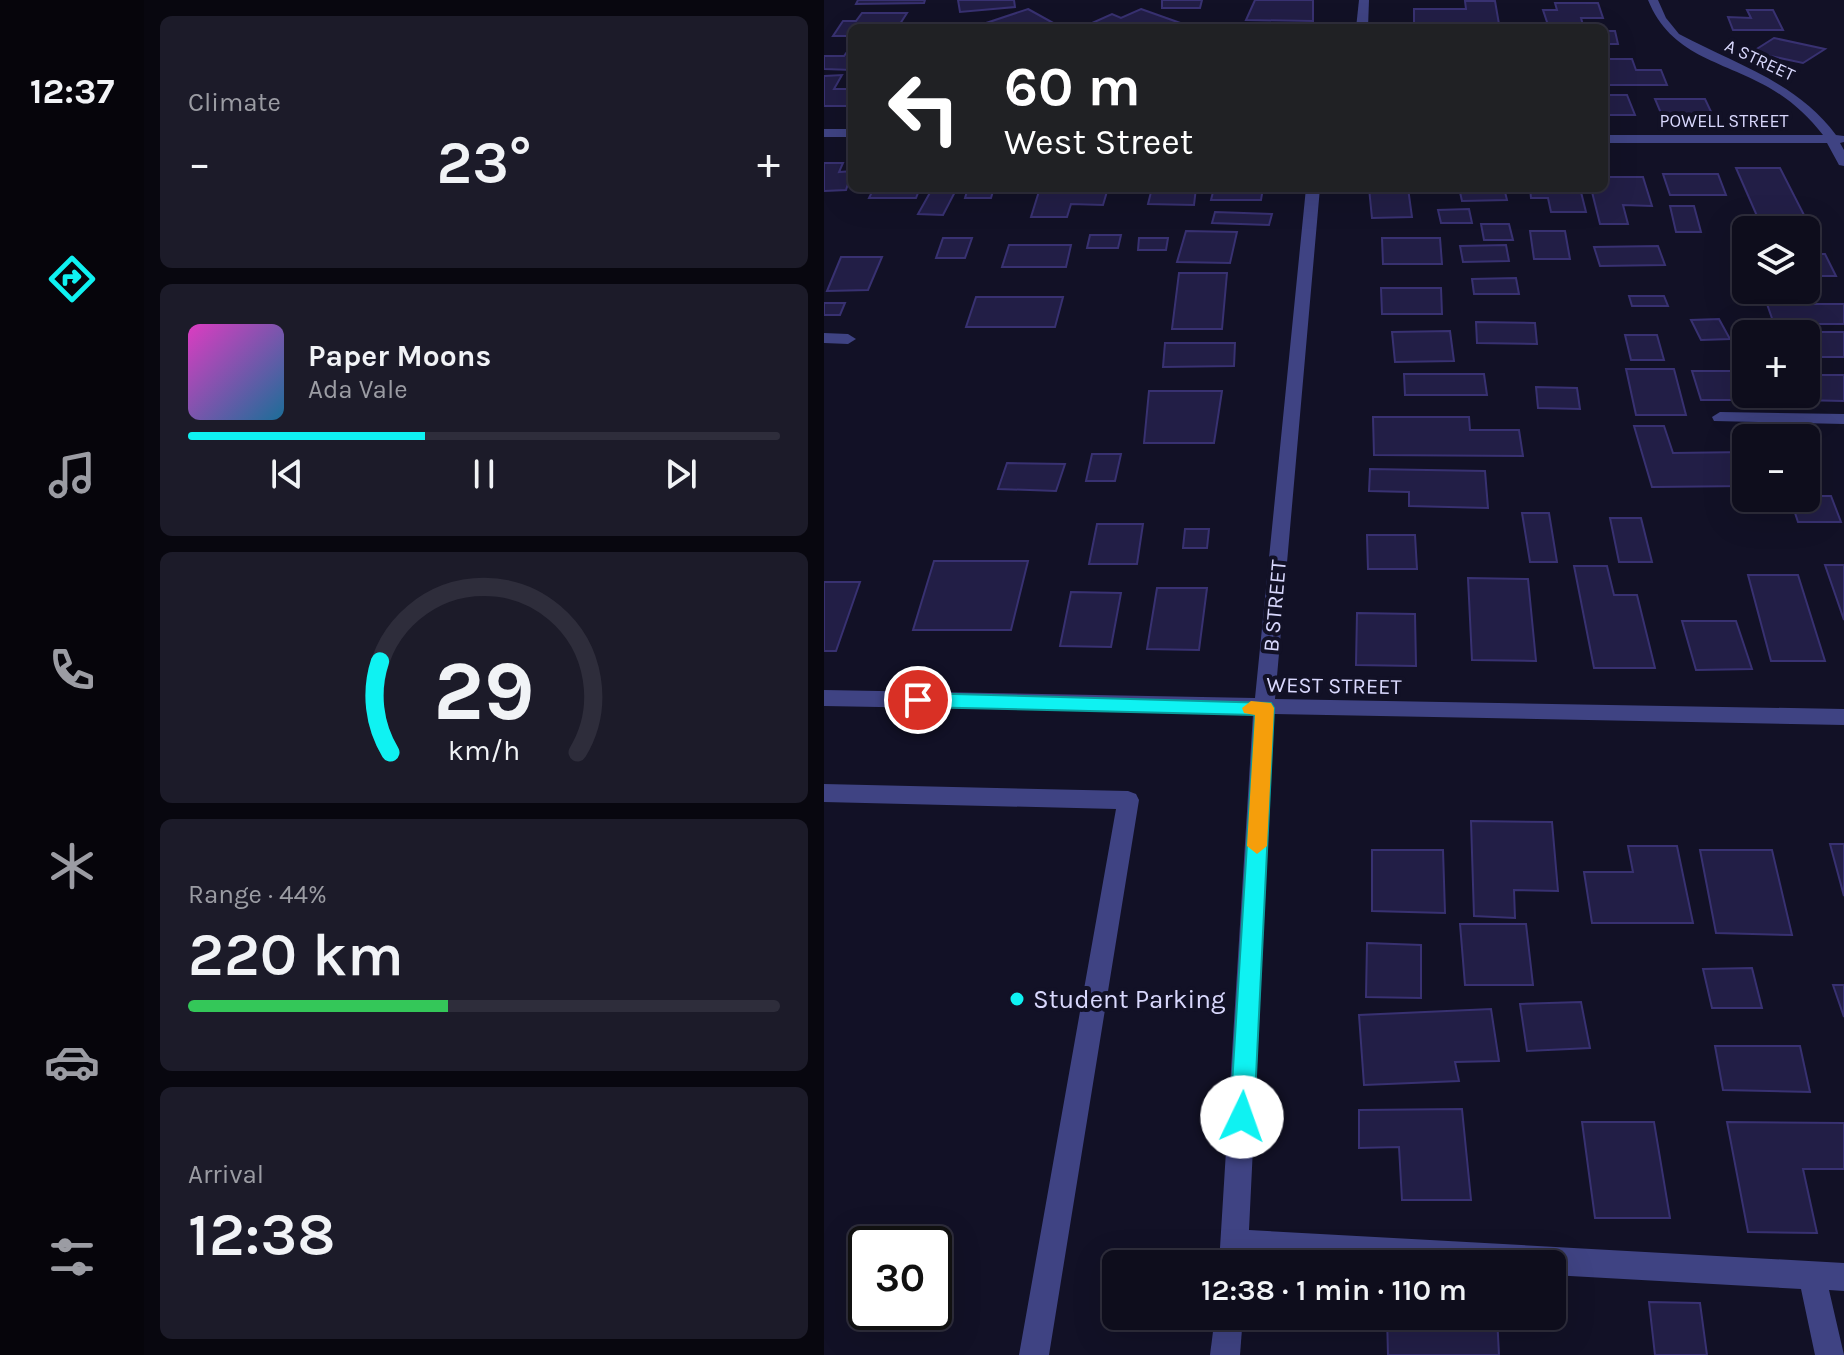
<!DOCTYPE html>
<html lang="en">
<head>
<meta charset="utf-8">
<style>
  :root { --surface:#0e0d1c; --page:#1c1b29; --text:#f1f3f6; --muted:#9b9ca3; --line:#2e2d3b; --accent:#0ff2f2 }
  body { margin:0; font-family:Karla,sans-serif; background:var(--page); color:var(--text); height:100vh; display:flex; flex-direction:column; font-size:30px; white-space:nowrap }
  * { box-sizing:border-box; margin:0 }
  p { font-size:26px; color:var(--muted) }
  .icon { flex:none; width:44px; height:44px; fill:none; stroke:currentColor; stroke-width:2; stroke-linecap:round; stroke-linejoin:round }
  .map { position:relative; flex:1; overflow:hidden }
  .side { display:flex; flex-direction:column; gap:16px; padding:16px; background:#08070f; width:680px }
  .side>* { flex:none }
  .guide { position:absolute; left:24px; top:24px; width:760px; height:168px; border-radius:12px; box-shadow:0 8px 32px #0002,0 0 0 2px var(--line); background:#202124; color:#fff; overflow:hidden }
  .tools { position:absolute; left:908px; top:216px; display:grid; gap:16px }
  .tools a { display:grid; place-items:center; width:88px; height:88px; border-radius:12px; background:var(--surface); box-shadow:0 8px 32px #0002,0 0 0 2px var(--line); font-size:40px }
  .speed { position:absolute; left:24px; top:1226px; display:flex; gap:16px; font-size:40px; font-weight:700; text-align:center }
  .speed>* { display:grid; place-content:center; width:104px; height:104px; border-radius:50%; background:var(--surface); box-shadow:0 8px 32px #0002,0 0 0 2px var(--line); line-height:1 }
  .speed .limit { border:4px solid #111; border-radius:12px; background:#fff; color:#111 }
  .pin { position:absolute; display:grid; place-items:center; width:68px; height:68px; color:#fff; margin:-34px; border:4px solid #fff; border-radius:50%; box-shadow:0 2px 8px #0007 }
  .me { position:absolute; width:88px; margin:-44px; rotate:3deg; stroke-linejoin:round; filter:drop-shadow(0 0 6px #0008) }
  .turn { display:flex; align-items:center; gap:28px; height:168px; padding:0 24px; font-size:36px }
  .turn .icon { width:104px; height:104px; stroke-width:2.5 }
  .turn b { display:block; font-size:56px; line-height:68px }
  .big { font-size:60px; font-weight:600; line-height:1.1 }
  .side .tile { flex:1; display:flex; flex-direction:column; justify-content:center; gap:12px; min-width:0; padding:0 28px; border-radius:12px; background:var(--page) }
  .side .dial { align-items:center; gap:0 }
  .dial svg { height:208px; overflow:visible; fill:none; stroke:var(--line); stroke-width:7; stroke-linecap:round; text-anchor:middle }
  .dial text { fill:var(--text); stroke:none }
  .song { display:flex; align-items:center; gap:24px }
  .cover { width:96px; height:96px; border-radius:12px; background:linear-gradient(135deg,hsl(310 70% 55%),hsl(200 70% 35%)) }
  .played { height:8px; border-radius:4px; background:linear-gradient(90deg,var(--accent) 40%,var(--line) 40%) }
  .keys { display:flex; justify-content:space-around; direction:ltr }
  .heat { display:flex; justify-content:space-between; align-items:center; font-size:44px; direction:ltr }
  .charge { height:12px; border-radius:6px; background:linear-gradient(90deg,#34c759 44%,var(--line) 0) }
  .trip { position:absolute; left:278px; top:1250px; width:464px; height:80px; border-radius:12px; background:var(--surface); box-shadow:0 8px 32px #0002,0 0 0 2px var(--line); font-weight:600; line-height:80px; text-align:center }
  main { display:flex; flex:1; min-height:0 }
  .dock { display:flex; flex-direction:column; width:144px; justify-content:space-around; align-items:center; background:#06050b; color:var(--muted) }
  .dock .icon { width:56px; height:56px }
  .dock .active { color:var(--accent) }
  .dock b { font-size:36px; color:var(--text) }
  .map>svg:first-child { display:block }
  .building { fill:#221e46; stroke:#383171; stroke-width:2 }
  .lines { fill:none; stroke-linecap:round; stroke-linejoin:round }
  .minor { fill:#3f4383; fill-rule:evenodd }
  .route { fill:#0ff2f2; stroke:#0a9d9d; stroke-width:2 }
  .slow { fill:#f59e0b }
  .poi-dot { fill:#0ff2f2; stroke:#121126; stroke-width:3 }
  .labels { text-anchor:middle; stroke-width:8; stroke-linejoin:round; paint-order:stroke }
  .far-street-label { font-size:18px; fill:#d9d8fd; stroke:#121126 }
  .street-label { font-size:22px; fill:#d9d8fd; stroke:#121126 }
  .near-poi-label { font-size:26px; fill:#d9d8fd; stroke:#121126; text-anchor:start }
</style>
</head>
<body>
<main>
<nav class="dock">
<b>12:37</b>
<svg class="icon active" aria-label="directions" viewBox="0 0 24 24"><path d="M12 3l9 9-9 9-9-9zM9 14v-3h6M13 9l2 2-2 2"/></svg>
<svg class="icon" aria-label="music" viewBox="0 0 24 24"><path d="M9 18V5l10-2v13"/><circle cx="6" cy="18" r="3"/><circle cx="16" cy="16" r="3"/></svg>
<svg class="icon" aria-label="phone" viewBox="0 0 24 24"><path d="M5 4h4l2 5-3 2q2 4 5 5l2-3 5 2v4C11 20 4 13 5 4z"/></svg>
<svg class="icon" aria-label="climate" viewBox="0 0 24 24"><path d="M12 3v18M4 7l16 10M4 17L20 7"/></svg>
<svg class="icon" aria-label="car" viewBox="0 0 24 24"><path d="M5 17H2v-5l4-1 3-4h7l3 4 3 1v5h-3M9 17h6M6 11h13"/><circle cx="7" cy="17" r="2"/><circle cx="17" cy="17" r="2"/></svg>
<svg class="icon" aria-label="filters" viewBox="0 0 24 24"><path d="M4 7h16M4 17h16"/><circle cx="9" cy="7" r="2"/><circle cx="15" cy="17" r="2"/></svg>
</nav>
<section class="side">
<div class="tile"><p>Climate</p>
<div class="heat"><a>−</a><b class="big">23°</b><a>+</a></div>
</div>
<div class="tile">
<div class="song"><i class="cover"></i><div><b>Paper Moons</b><p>Ada Vale</p></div></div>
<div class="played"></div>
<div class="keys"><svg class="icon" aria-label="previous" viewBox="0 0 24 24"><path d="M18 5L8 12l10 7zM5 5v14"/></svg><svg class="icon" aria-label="pause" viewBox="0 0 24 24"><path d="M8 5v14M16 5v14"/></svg><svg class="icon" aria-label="next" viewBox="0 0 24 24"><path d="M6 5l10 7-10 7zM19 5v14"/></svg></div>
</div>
<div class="tile dial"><svg viewBox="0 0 100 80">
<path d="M14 69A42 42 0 1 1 86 69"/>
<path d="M14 69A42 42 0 0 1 10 34" stroke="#0ff2f2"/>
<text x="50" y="56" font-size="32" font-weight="700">29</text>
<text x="50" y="72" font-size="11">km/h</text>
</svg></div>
<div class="tile"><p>Range · 44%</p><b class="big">220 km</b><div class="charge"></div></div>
<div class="tile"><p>Arrival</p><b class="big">12:38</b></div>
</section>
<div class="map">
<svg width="1020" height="1355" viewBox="0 0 1020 1355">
  <rect width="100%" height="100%" fill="#121126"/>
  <g class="building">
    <polygon points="34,0 101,0 100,3 32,4"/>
    <polygon points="134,0 190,0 191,7 136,12"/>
    <polygon points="338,0 378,0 376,8 338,8"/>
    <polygon points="431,0 489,0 489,21 422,20"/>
    <polygon points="641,1 671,1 675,24 590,24 590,9 642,9"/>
    <polygon points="731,3 774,3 779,18 757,18 759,25 724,25 719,10 733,10"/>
    <polygon points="204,9 233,25 223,28 147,28"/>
    <polygon points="317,9 362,25 257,28 288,14 297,18"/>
    <polygon points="923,10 949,10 959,30 909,30 904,17 927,18"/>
    <polygon points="38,13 83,13 74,27 28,28 28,36 9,36 19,21 32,21"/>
    <polygon points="780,31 791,31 794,44 780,44"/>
    <polygon points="950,38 1001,49 979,63 928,52"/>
    <polygon points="28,45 28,70 0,69 0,56 20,56"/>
    <polygon points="780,59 808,59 812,70 837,70 843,85 780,85"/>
    <polygon points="18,75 10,89 28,89 28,106 0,106 0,76"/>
    <polygon points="780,95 803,95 811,115 780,115"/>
    <polygon points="831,99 881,99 890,118 839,118"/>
    <polygon points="0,163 19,163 15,172 28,171 22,190 0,191"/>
    <polygon points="912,168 956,168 980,215 933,216"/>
    <polygon points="839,174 894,174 902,195 846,195"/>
    <polygon points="780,177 819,177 828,206 799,205 804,224 776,224 767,188 780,188"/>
    <polygon points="50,188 96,188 92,198 45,198"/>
    <polygon points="144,188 170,188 167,198 141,198"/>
    <polygon points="216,188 284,188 279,205 247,204 243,217 207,217"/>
    <polygon points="328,188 372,188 370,205 324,204"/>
    <polygon points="390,188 439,188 437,200 387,200"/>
    <polygon points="545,188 584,188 588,217 548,218"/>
    <polygon points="635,188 680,188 683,200 638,201"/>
    <polygon points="706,188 756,188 762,212 727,212 724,198 707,198"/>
    <polygon points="108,189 132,190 119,215 94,214"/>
    <polygon points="846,206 870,206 877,232 852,232"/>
    <polygon points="645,209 648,223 617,223 614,210"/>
    <polygon points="391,212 448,214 445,225 388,223"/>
    <polygon points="657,224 685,224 689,240 660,240"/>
    <polygon points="954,226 990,227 996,245 982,244 982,230 955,230"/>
    <polygon points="362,231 413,232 406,263 353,262"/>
    <polygon points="706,231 741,231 746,259 710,259"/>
    <polygon points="266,235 297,235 294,248 263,248"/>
    <polygon points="119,238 148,238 141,258 112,258"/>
    <polygon points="315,238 344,238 342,250 314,250"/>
    <polygon points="558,238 616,238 618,264 559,264"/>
    <polygon points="185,245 247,245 242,267 178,267"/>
    <polygon points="682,245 685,261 639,262 636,246"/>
    <polygon points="834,246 841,265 776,266 770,247"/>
    <polygon points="982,254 1001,254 1012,276 982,276"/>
    <polygon points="17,257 58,257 44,290 3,291"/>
    <polygon points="355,273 403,273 398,329 348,329"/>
    <polygon points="692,278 695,294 650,294 648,279"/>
    <polygon points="557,288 617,288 618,314 558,314"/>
    <polygon points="805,296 840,296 844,306 808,306"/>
    <polygon points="152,297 239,297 231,327 142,327"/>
    <polygon points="0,303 21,303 16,315 0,315"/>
    <polygon points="943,304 1020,304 1020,324 950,324"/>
    <polygon points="895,319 906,339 877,340 867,320"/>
    <polygon points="652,322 711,323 713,344 653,343"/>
    <polygon points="626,331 630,361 571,362 568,332"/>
    <polygon points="944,332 1020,332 1020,357 982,357 982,334"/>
    <polygon points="801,335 833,335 840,360 807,360"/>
    <polygon points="341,343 411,343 410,366 339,367"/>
    <polygon points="802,369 850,369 862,415 812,415"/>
    <polygon points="868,371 922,371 922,394 952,394 954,400 877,400"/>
    <polygon points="580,374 660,374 663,395 581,395"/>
    <polygon points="982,375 1020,375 1020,401 975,400 973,394 982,394"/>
    <polygon points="712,387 753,388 756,409 714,408"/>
    <polygon points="325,391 398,391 390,443 320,443"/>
    <polygon points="549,417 645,417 646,430 695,430 699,456 550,455"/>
    <polygon points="810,426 840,426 849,453 922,452 922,486 828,487"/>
    <polygon points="268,454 297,454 291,481 262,481"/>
    <polygon points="183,463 241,464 232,491 174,489"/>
    <polygon points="546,469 661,471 664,508 585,506 585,492 545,491"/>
    <polygon points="982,496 1007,496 1017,522 974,522 966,498"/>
    <polygon points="698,513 725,513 733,562 706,562"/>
    <polygon points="786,518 817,518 828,562 795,562"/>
    <polygon points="273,524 319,524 313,564 265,564"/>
    <polygon points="361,529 385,529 383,548 359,548"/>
    <polygon points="543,535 591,535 593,569 544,569"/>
    <polygon points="110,561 204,561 187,630 89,630"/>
    <polygon points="1001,565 1020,565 1020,620"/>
    <polygon points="750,566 783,566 790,595 813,595 831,668 770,668"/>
    <polygon points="924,575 974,575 1001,661 947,661"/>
    <polygon points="644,578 704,579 712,661 648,660"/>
    <polygon points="0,582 36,582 12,651 0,651"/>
    <polygon points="333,588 383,588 375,650 323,649"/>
    <polygon points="247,592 297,593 287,647 236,646"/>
    <polygon points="533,613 591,614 592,666 532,665"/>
    <polygon points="858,621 912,621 928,669 872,670"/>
    <polygon points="647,821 728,822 734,891 690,890 691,918 650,916"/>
    <polygon points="1006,844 1020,844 1020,896"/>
    <polygon points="804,846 853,846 869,923 768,923 760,872 809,872"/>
    <polygon points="548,850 619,850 621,913 548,911"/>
    <polygon points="876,850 948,850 968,935 892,933"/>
    <polygon points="636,924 702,924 709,985 641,985"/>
    <polygon points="543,943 597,945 597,998 542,997"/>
    <polygon points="928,968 938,1008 888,1008 879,969"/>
    <polygon points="1009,985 1020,985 1020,1017"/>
    <polygon points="757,1002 766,1048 703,1051 696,1004"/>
    <polygon points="667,1009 675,1061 631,1062 635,1081 540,1085 535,1015"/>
    <polygon points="891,1046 976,1046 986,1092 899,1090"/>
    <polygon points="638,1109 647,1200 578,1200 575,1147 535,1148 535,1110"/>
    <polygon points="758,1122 830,1122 846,1218 771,1218"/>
    <polygon points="903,1122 1020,1123 1020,1169 979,1169 993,1233 924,1232"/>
    <polygon points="825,1302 876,1303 883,1355 831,1355"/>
    <polygon points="563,1316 673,1316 675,1355 564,1355"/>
  </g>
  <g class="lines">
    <g class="minor">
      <polygon points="535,0 545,0 544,28 532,28"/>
      <path d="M 824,0 L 834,0 L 842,18 L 855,34 C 911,64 973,82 1012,135 L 1020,136 L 1020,142 L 1016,143 L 1020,150 L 1020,166 L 1015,165 L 1003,143 L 780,143 L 780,135 L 999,135 C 983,115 967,100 944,87 C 896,60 847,56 824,0 Z"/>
      <rect x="0" y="129" width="28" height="8"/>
      <polygon points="482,188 496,188 451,699 1020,709 1020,725 450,714 425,1230 1020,1263 1020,1291 1005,1290 1020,1355 991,1355 977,1289 728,1275 728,1264 537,1264 423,1258 423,1264 395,1264 429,714 0,706 0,690 431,698"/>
      <polygon points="0,333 24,334 32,339 24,344 0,343"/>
      <polygon points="896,412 1020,414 1020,424 890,421 888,417"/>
      <polygon points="0,784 304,791 312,794 315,800 225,1355 195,1355 292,809 0,802"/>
      <polygon points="391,1316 419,1316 416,1355 386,1355"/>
    </g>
  </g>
  <polygon class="route" points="94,693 447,703 450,708 430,1117 427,1125 418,1129 410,1125 406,1117 431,715 94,707 85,700"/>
  <polygon class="slow" points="427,701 447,703 450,708 443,846 433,854 423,846 431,715 420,713 418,708"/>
  <circle class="poi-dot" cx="193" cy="999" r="8"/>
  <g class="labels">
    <g class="far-street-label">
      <text transform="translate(936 60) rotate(25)" y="6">A STREET</text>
      <text x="900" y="127">POWELL STREET</text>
    </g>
    <g class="street-label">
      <text transform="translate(450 606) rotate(-85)" y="8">B STREET</text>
      <text transform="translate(510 685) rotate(1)" y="8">WEST STREET</text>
    </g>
    <g class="near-poi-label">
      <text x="209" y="1008">Student Parking</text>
    </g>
  </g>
</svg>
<div class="tools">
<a><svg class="icon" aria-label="layers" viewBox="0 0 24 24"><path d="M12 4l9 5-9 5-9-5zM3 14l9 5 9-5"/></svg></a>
<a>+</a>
<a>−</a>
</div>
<div class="speed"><div class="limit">30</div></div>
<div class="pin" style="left:94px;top:700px;background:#d93025"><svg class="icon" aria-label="arrive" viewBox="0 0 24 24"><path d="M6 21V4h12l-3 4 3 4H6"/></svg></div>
<svg class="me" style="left:418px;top:1117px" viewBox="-20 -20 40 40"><circle r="19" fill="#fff"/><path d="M0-13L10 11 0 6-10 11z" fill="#0ff2f2"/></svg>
<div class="trip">12:38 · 1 min · 110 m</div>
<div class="guide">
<div class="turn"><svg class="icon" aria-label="left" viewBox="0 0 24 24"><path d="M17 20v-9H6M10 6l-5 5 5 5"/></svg><div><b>60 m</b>West Street</div></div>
</div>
</div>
</main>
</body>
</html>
